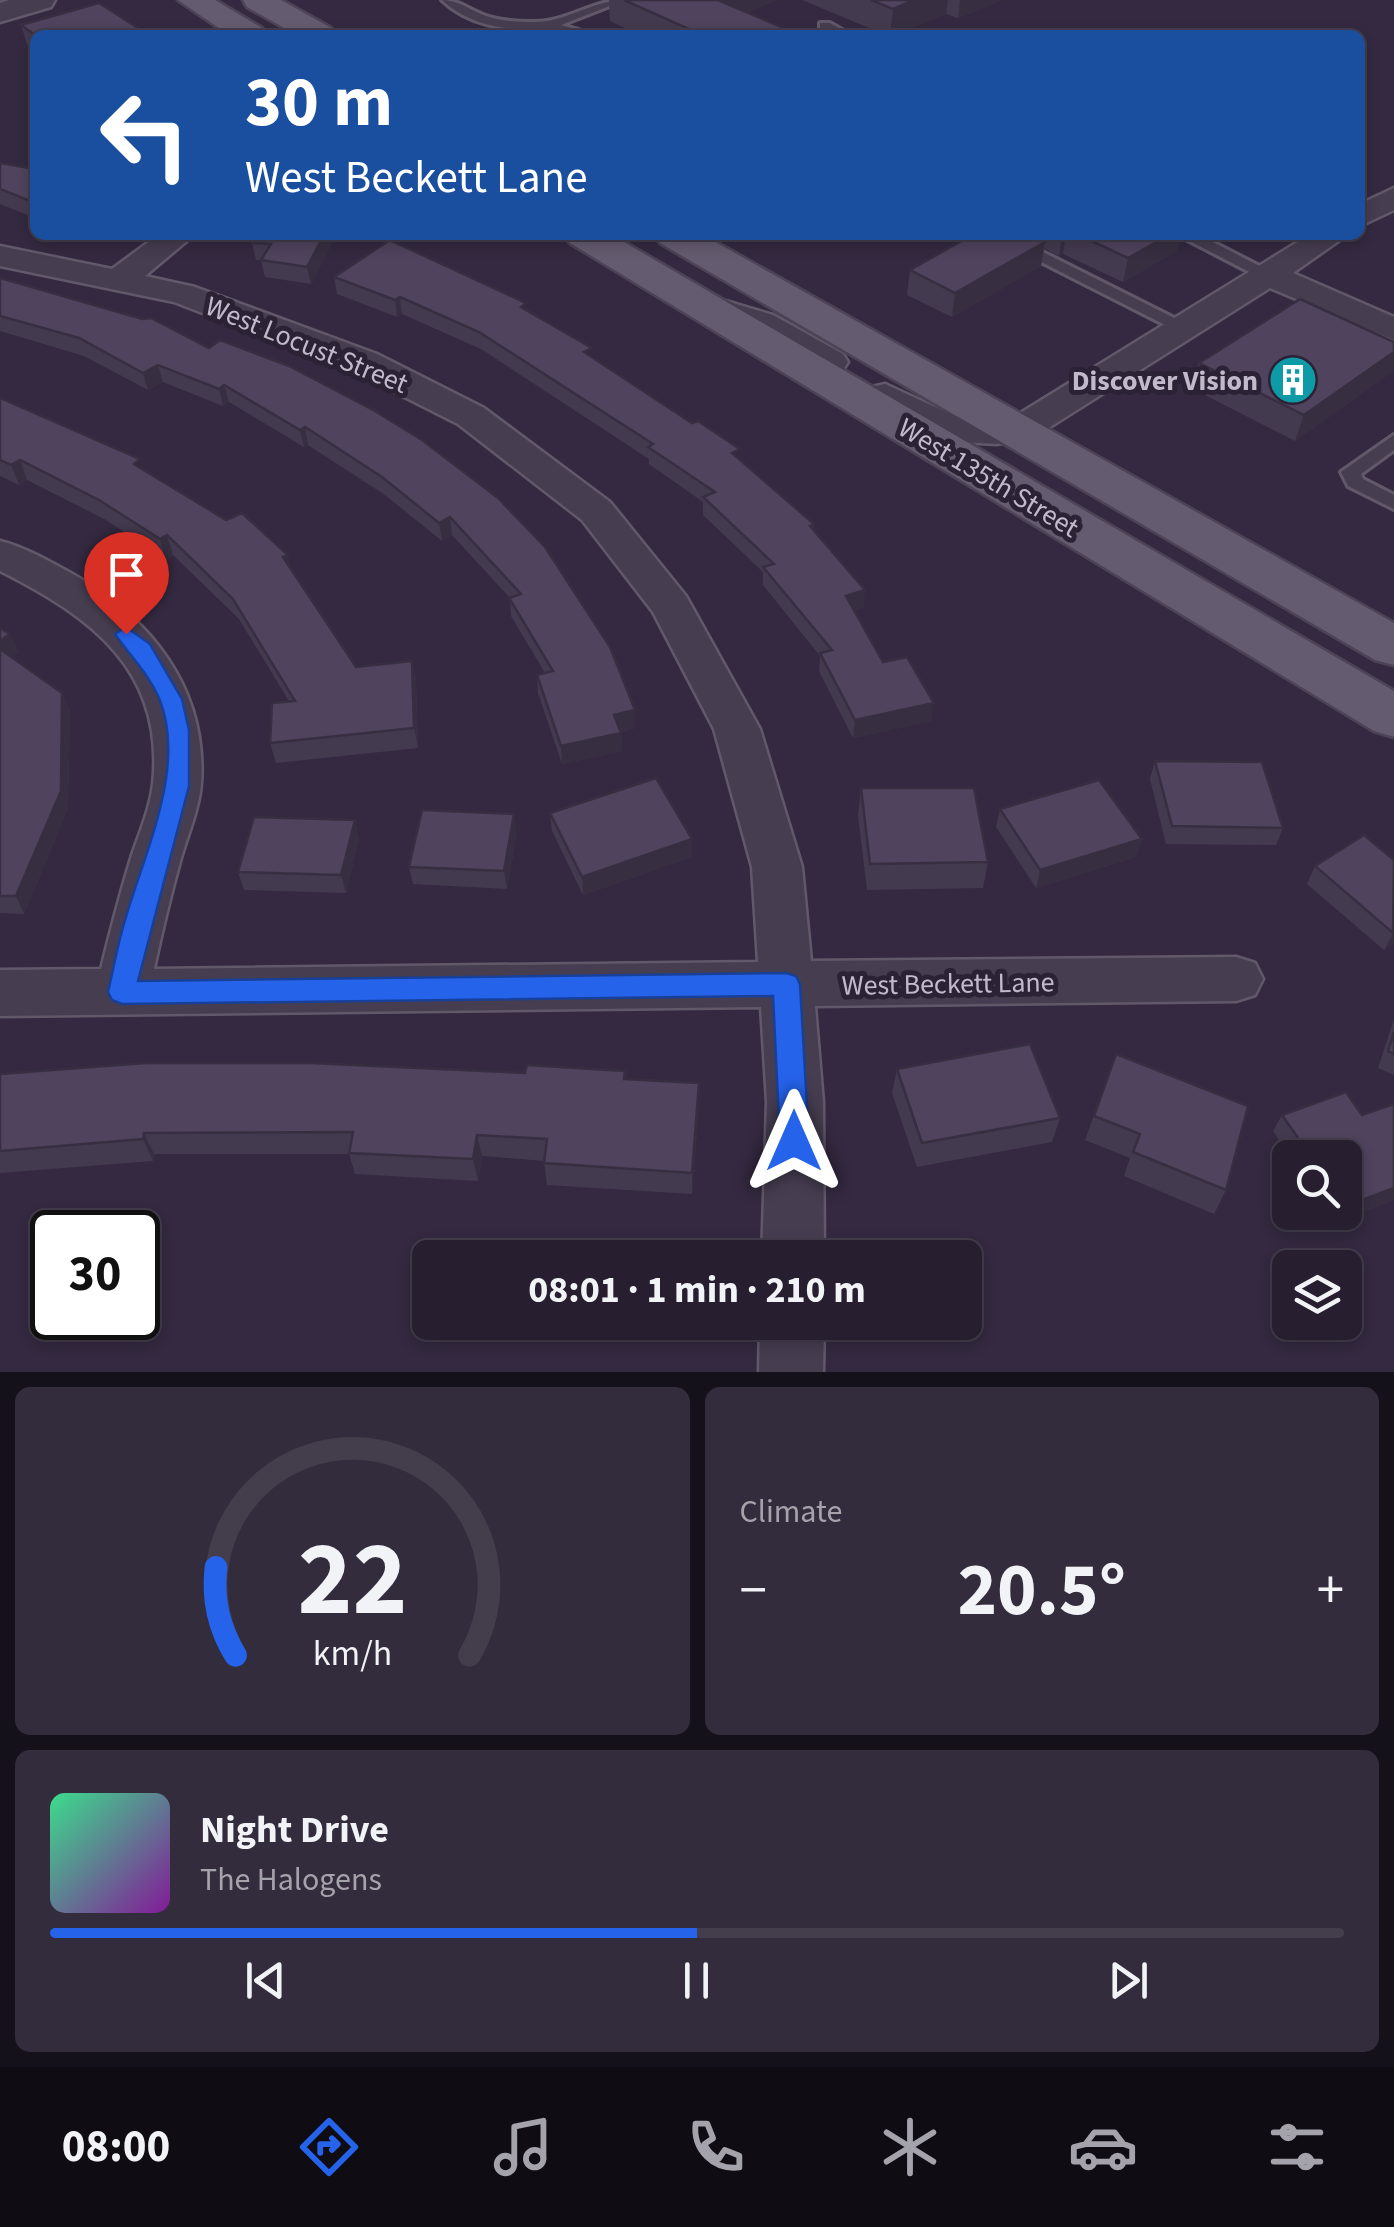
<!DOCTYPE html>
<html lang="en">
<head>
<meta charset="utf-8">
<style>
  :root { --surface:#271f30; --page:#332c3c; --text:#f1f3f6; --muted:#a4a2ab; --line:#433d4c; --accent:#2563eb }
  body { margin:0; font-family:"Source Sans 3",sans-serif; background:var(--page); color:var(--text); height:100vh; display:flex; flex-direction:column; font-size:38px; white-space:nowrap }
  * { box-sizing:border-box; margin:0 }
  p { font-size:32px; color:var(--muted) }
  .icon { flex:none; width:55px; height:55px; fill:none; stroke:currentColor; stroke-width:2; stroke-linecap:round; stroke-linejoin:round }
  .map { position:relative; height:1372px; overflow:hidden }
  .sheet { display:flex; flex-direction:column; gap:15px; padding:15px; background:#15111a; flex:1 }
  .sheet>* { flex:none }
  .banner { position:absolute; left:30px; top:30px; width:1335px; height:210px; border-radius:15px; box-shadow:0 5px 15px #0003,0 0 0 2px var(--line); background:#1a4fa0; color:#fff; overflow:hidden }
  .tools { position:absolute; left:1272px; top:1140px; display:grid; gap:20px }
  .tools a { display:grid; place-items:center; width:90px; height:90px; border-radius:15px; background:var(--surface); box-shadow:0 5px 15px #0003,0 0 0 2px var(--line); font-size:50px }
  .speed { position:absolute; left:30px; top:1210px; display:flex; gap:20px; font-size:50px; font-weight:700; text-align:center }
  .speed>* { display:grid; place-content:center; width:130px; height:130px; border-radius:50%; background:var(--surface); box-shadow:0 5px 15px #0003,0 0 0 2px var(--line); line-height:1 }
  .speed .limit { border:5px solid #111; border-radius:15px; background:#fff; color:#111 }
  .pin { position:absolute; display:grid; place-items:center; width:85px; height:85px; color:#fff; margin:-102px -42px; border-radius:50% 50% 50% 0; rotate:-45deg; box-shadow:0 0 10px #0007 }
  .pin .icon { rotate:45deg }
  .me { position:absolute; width:110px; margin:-55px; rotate:0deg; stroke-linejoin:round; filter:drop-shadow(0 0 8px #0008) }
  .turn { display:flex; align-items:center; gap:35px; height:210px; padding:0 50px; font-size:45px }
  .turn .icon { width:130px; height:130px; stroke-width:2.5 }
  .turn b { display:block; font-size:70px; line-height:85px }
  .big { font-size:75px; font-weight:700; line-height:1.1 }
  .sheet .widget { flex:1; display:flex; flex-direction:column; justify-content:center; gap:15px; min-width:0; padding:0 35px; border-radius:15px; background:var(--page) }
  .sheet .dial { align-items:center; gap:0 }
  .dial svg { height:260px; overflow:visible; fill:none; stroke:var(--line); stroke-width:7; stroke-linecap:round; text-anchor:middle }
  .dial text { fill:var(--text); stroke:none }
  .song { display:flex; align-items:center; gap:30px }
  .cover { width:120px; height:120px; border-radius:15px; background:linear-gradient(135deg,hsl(150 70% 55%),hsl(290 70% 35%)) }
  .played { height:10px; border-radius:5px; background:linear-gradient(90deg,var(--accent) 50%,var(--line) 50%) }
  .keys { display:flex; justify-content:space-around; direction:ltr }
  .heat { display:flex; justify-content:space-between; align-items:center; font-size:55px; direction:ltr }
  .sheet .tiles { flex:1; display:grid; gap:15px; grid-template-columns:1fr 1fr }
  .widget:last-child { grid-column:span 2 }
  .trip { position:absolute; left:412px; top:1240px; width:570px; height:100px; border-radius:15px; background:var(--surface); box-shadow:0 5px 15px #0003,0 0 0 2px var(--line); font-weight:700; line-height:100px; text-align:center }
  .menu { display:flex; height:160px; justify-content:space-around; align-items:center; background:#100c13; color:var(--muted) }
  .menu .icon { width:70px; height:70px }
  .menu .current { color:var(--accent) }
  .menu b { font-size:45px; color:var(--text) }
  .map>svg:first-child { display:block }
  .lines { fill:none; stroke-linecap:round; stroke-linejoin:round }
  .service-casing { stroke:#61586a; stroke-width:6 }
  .minor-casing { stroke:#61586a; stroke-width:5 }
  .tertiary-casing { stroke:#61586a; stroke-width:5 }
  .primary-casing { stroke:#4c4456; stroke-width:5 }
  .service { fill:#463d50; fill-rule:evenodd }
  .minor { fill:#463d50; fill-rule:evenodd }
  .tertiary { fill:#463d50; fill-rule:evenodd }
  .primary { fill:#655b70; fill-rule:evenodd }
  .wall { fill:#443a50 }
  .shaded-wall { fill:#372f41 }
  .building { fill:#4f435d; stroke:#372f41; stroke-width:2.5 }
  .route { fill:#2563eb; stroke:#184099; stroke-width:2.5 }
  .labels { text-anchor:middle; stroke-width:10; stroke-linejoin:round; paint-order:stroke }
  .street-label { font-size:28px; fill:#c2baca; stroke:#2b2235 }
  .poi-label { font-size:28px; font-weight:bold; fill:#c2baca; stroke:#2b2235; text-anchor:end }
</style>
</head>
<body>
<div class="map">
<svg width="1394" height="1372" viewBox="0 0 1394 1372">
  <rect width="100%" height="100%" fill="#342940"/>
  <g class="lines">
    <g class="service-casing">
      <g id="service">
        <path d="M 442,0 C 459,0 469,10 486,16 C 501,21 517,22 533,22 C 565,23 593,0 625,0 L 561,25 L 595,35 L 554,31 L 555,35 L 541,35 L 540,30 C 505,30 468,25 442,0 Z"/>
        <polygon points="820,23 830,23 851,35 834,35 820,29"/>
        <polygon points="988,235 1009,235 1192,327 1189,331 1177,331"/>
        <polygon points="1178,235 1199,235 1275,274 1273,278 1261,278"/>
        <polygon points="1394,435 1394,450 1361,474 1363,479 1394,495 1394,509 1348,486 1341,472"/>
      </g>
    </g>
    <g class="minor-casing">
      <g id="minor">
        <polygon points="1394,188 1394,210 1360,226 1360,204"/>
        <path d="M 158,235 L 194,235 L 145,276 L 195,287 L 377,354 L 484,408 L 610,502 L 686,596 L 760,729 L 802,867 L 811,961 L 1236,957 L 1255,963 L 1263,979 L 1255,995 L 1236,1001 L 815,1006 L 823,1102 L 824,1258 L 762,1258 L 767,1102 L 761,1007 L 0,1016 L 0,970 L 101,969 C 110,932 120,894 131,858 C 139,834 150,809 153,784 C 165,671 92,617 0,571 L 0,541 C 24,547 47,560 69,572 C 150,617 208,688 201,784 C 199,809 188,834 181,858 C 171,894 162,931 154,969 L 758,962 L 752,867 L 714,729 L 653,612 L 582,520 L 458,424 L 351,370 L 174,302 L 0,266 L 0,246 L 112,269 Z"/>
        <polygon points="1309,235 1347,235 1293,273 1394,317 1394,340 1270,288 1031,439 996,444 962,442 920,430 872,403 867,395 872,387 885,384 961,419 1009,420"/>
        <polygon points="702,294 773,315 843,354 848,362 843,370 830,373 817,370 749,329 690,311 685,304 690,297"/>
        <polygon points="760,1322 824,1322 823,1372 759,1372"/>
      </g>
    </g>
    <g class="tertiary-casing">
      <polygon id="tertiary" points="9,0 55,0 51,7 0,22 0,3"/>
    </g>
    <g class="primary-casing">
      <g id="primary">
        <polygon points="178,0 215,0 262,28 267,35 229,35"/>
        <polygon points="243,0 281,0 331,28 336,35 297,35 247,7"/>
        <polygon points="564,235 612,235 1394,691 1394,737 1374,731 570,243"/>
        <polygon points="654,235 703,235 1394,623 1394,665 1375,660 660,243"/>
      </g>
    </g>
    <use href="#service" class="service"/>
    <use href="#minor" class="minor"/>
    <use href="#tertiary" class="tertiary"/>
    <use href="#primary" class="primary"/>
  </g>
  <g class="wall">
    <polygon points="609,0 778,0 747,12 800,35 640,35 610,21"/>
    <polygon points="802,0 1002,0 958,18 946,14 894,35 886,35"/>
    <polygon points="21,25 35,35 35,52 28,47"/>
    <polygon points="0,163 35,169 35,218 0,204"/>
    <polygon points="336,235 311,284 265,277 261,260 256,260 252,243"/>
    <polygon points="972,235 1181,235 1177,251 1123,282 1063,254 1059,256 1044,248 1041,266 952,317 907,295 910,270"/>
    <polygon points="334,277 527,310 593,358 740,460 814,524 813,530 864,607 854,611 883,662 931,721 853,738 819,671 820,656 763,585 763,572 703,515 703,502 649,464 649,459 481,349 402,314 397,317 337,294"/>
    <polygon points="0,278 209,348 375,411 635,710 635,728 621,732 622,751 562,764 538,693 537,675 545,673 511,616 510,598 452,535 442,541 385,495 308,445 304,447 229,402 223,406 163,382 148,390 84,356 0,331"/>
    <polygon points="1394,342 1393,371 1295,441 1193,389 1199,363"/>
    <polygon points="0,398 144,470 292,571 356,667 412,661 416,681 418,748 276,763 270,743 289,701 239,619 173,555 166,560 106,520 27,480 19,485 0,476"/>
    <polygon points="0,628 10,634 18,652 11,657 62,693 70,711 68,808 24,914 0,913"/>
    <polygon points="1155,761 1283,828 1276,845 1166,844 1150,779"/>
    <polygon points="861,788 988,862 983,888 867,890 858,815"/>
    <polygon points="1000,809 1142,839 1136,857 1036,888 996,827"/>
    <polygon points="550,813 692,839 692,857 583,895 552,831"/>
    <polygon points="517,831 507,889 413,884 409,867"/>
    <polygon points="359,838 346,893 244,890 238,872"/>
    <polygon points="1394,860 1394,943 1384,950 1307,884 1315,866"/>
    <polygon points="1394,1019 1394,1075 1378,1068"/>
    <polygon points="1116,1054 1226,1190 1214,1214 1124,1176 1130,1158 1085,1140"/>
    <polygon points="897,1069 1060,1118 1052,1142 917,1167 892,1093"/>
    <polygon points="625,1071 626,1079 699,1105 692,1194 547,1185 544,1161 482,1156 478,1181 355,1174 349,1154 154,1154 153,1161 0,1173 0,1074 525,1073"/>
    <polygon points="1394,1104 1394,1200 1336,1222 1329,1212 1345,1212 1345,1158 1291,1158 1273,1131 1282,1115 1362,1115"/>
  </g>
  <g class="shaded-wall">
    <polygon points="714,0 778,0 714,26"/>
    <polygon points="914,0 948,0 946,14 894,35 890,35 893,9"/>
    <polygon points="960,0 1002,0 958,18"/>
    <polygon points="324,235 336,235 311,284 307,267"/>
    <polygon points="1062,235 1066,235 1063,254 1059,256"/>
    <polygon points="1169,235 1181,235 1177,251 1123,282 1128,258"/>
    <polygon points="1045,242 1041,266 952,317 955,293"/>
    <polygon points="400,297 402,314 397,317 395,300"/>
    <polygon points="1394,352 1393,371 1295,441 1304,415"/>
    <polygon points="158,365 163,382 148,390 143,373"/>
    <polygon points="224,385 229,402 223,406 219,389"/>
    <polygon points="305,427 308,445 304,447 300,430"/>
    <polygon points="20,460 27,480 19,485 11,465"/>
    <polygon points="450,517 452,535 442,541 439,523"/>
    <polygon points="167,535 173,555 166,560 160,539"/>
    <polygon points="288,555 293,575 283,557"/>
    <polygon points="865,590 864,607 845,614 846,596"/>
    <polygon points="10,634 18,652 2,663 0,659 0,641"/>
    <polygon points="412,661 416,681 418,748 414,728"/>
    <polygon points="62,693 70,711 68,808 24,914 16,896"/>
    <polygon points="934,703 931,721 853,738 855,720"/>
    <polygon points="635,710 635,728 615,733 614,715"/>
    <polygon points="621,733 622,751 562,764 561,746"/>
    <polygon points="514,814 517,831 507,889 504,871"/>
    <polygon points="355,820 359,838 346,893 341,875"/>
    <polygon points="692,839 692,857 583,895 582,877"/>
    <polygon points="1142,839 1136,857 1036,888 1040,870"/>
    <polygon points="1394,932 1394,943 1384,950"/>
    <polygon points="699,1083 699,1105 692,1194 692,1173"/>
    <polygon points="144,1133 154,1154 153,1161 143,1139"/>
    <polygon points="477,1135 482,1156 478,1181 473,1159"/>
    <polygon points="1394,1188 1394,1200 1336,1222 1342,1212 1345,1212 1346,1206"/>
  </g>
  <g class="building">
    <polygon points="624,0 718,0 800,35 702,35"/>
    <polygon points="871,0 914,0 893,9"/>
    <polygon points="99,3 149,35 35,35 21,25"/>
    <polygon points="0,163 35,169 35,203 0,189"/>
    <polygon points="257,235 324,235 307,267 261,260 271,244 252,243"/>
    <polygon points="972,235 1032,235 1045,242 955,293 910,270"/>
    <polygon points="1079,235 1169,235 1128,258"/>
    <polygon points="390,240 526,303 521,307 592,348 584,352 692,423 698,421 740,449 732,453 814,524 810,526 865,590 846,596 883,662 907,657 934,703 855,720 820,653 832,650 763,567 774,564 703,497 715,492 648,447 653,444 479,332 400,297 395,300 334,277"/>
    <polygon points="0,278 142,319 151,318 209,348 220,340 289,366 375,411 422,440 498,498 545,547 610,647 635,710 614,715 621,733 561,746 537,675 553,671 509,598 521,594 450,517 439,523 382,477 305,427 300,430 224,385 219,389 158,365 143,373 79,338 0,316"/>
    <polygon points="1300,299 1394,342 1394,352 1304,415 1199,363"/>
    <polygon points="0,398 140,459 134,464 226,520 242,513 288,555 283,557 356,667 412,661 414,728 270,743 272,703 295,701 233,599 167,535 160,539 99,500 20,460 11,465 0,460"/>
    <polygon points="0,628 10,634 0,641"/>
    <polygon points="0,649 62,693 61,791 16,896 0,896"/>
    <polygon points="1155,761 1262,762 1283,828 1172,826"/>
    <polygon points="656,778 692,839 582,877 550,813"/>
    <polygon points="1099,780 1142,839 1040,870 1000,809"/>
    <polygon points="861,788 974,788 988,862 870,864"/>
    <polygon points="422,810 514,814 504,871 409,867"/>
    <polygon points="254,817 355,820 341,875 238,872"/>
    <polygon points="1364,835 1394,860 1393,933 1315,866"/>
    <polygon points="1394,1032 1394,1054 1388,1051"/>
    <polygon points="1030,1044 1060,1118 922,1143 897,1069"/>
    <polygon points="1116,1054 1248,1106 1226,1190 1133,1152 1140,1134 1094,1116"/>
    <polygon points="146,1063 310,1063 525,1073 527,1065 625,1071 624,1079 699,1083 692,1173 544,1163 547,1139 477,1135 473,1159 349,1153 353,1132 144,1133 143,1139 0,1151 0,1074"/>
    <polygon points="1346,1092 1362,1115 1394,1104 1394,1188 1346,1206 1345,1158 1312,1158 1282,1115"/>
  </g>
  <path class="route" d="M 126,627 L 150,644 L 182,699 L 189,730 L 189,786 L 138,981 L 786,973 L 796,976 L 800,984 L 809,1141 L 805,1150 L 794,1154 L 784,1150 L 780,1141 L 773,996 L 122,1004 L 112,1000 L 108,992 C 114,967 118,941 126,917 C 145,851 187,766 159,698 C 148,673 130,656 115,634 Z"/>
  <defs>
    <g id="building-disc" transform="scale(2.5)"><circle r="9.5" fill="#0f9aa8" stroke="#2b2235"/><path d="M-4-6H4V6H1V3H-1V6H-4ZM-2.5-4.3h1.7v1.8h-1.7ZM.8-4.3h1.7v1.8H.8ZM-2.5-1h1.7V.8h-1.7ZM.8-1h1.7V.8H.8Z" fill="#fff"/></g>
  </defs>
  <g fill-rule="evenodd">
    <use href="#building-disc" x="1293" y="380"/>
  </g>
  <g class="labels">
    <g class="street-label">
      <text transform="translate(307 344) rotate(22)" y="10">West Locust Street</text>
      <text transform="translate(989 477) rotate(31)" y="10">West 135th Street</text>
      <text transform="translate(948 983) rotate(-1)" y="10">West Beckett Lane</text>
    </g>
    <g class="poi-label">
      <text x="1258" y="390">Discover Vision</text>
    </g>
  </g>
</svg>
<div class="tools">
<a><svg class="icon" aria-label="search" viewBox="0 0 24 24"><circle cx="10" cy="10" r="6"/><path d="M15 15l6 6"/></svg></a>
<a><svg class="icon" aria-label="layers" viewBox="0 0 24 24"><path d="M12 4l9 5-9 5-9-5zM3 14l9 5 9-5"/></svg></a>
</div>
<div class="speed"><div class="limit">30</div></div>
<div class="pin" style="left:126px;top:634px;background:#d93025"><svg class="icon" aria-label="arrive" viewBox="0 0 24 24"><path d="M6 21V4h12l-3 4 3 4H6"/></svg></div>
<svg class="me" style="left:794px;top:1141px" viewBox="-20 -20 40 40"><path d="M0-17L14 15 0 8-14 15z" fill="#2563eb" stroke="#fff" stroke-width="4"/></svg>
<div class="trip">08:01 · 1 min · 210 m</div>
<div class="banner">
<div class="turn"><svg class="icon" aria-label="left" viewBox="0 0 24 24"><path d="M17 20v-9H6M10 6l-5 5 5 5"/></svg><div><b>30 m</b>West Beckett Lane</div></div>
</div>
</div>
<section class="sheet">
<div class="tiles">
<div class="widget dial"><svg viewBox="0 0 100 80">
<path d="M14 69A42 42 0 1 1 86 69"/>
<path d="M14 69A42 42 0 0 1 8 42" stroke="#2563eb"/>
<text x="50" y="56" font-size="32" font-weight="700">22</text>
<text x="50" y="72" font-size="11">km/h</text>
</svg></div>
<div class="widget"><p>Climate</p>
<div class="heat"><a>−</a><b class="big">20.5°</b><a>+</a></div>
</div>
<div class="widget">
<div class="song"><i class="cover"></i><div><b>Night Drive</b><p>The Halogens</p></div></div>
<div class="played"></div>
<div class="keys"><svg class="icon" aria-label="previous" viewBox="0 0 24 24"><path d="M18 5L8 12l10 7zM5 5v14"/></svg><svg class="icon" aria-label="pause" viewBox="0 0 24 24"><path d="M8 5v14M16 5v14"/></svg><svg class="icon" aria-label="next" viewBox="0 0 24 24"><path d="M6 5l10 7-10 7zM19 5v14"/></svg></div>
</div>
</div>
</section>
<nav class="menu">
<b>08:00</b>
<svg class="icon current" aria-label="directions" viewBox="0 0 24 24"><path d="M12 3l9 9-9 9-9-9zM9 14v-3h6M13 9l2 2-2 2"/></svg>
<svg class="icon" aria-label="music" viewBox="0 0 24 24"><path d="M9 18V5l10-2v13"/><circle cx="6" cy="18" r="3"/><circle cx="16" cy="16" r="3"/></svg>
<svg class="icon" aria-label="phone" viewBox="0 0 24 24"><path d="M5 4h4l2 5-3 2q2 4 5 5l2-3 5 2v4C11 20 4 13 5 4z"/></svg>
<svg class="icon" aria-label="climate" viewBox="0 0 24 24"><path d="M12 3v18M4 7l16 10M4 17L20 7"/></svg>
<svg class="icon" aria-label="car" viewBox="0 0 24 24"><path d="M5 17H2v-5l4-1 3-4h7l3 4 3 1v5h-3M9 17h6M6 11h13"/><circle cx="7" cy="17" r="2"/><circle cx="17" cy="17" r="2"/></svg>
<svg class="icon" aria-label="filters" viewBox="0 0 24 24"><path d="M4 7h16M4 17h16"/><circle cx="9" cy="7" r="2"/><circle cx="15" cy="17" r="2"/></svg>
</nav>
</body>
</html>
